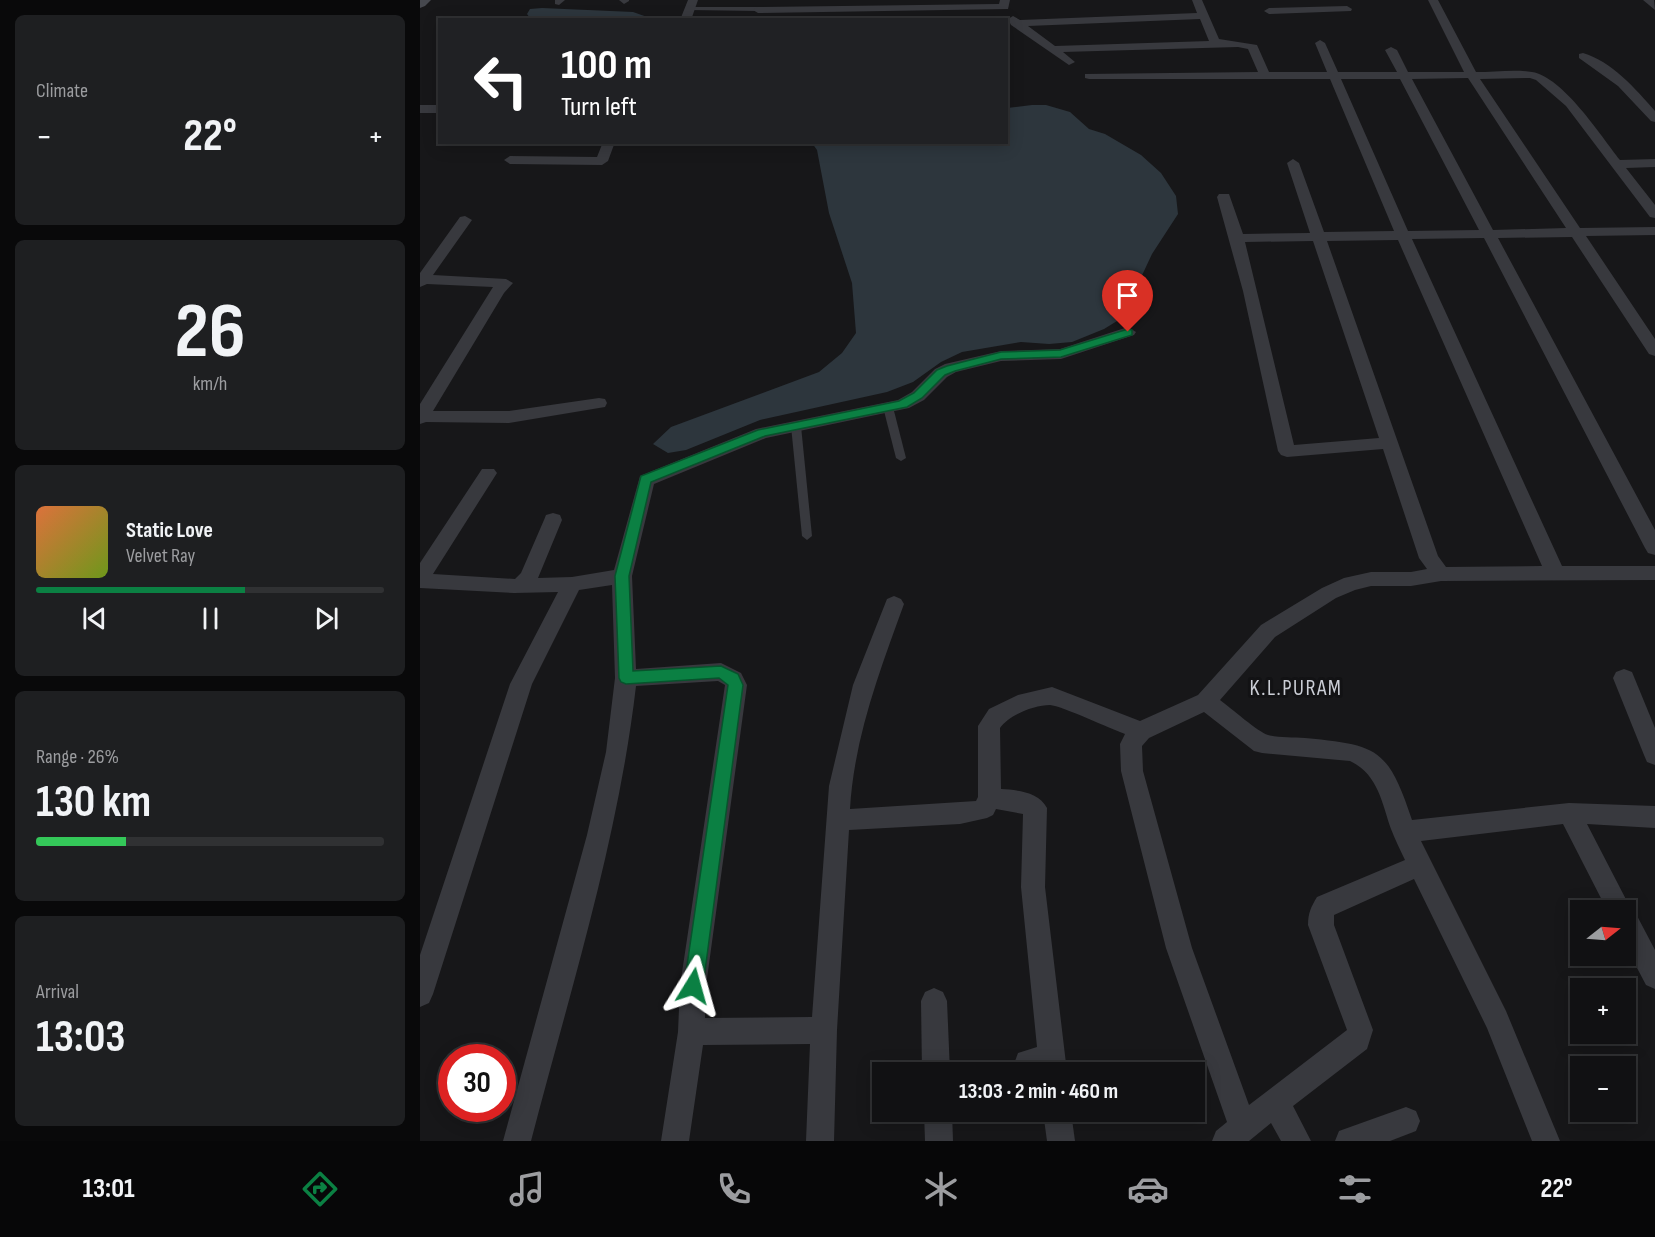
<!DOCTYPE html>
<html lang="en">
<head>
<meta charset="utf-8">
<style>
  :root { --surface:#111113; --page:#1e1f21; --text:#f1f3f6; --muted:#9c9da0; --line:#303133; --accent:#0b8043 }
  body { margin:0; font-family:"Sofia Sans Condensed",sans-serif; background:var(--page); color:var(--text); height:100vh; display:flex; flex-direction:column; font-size:22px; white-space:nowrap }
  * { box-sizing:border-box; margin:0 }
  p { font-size:20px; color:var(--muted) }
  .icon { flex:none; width:33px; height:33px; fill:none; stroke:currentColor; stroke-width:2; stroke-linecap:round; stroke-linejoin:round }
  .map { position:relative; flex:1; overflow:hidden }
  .panel { display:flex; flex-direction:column; gap:15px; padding:15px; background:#09090a; width:420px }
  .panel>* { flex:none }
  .hud { position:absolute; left:18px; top:18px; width:570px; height:126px; border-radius:0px; box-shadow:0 3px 15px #0003,0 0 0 2px var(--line); background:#202124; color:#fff; overflow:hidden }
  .needle { width:39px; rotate:73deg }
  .fabs { position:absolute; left:1150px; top:900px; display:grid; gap:12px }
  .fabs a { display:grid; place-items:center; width:66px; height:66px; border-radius:0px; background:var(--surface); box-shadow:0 3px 15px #0003,0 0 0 2px var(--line); font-size:30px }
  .speed { position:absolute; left:18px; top:1044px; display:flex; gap:12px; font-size:30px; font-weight:700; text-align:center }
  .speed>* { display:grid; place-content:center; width:78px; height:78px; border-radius:50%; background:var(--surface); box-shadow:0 3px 15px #0003,0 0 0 2px var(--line); line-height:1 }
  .speed .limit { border:9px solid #d22; background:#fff; color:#111 }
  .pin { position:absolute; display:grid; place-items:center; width:51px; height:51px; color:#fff; margin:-62px -26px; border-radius:50% 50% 50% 0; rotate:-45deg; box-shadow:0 0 6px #0007 }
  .pin .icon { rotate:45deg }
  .me { position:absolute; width:66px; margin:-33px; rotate:8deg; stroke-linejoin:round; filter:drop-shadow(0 0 4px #0008) }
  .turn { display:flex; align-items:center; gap:21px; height:126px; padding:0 24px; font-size:27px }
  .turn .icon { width:78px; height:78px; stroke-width:2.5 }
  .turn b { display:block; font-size:42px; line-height:51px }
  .big { font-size:45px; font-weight:700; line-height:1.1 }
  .panel .widget { flex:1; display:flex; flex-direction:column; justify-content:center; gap:9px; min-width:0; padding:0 21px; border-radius:9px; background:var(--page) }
  .panel .dial { align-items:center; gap:0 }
  .dial b { font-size:78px; line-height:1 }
  .song { display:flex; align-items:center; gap:18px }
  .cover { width:72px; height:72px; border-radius:9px; background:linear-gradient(135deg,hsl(20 70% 55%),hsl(80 70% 35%)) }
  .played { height:6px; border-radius:3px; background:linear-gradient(90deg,var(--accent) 60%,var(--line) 60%) }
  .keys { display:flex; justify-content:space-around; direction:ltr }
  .heat { display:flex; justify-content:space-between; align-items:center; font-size:33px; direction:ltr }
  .charge { height:9px; border-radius:4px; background:linear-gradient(90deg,#34c759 26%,var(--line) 0) }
  .trip { position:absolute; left:452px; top:1062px; width:333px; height:60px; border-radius:0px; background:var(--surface); box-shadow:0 3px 15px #0003,0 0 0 2px var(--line); font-weight:700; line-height:60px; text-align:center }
  .menu { display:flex; height:96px; justify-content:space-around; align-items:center; background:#070708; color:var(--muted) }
  .menu .icon { width:42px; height:42px }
  .menu .on { color:var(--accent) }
  .menu b { font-size:27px; color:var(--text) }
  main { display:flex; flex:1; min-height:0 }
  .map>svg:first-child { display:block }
  .water { fill:#2d363d }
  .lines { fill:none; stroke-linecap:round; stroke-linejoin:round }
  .lane { fill:#38393e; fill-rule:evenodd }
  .street { fill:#38393e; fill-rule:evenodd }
  .secondary { fill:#46484e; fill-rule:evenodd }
  .route { fill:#0b8043; stroke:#07532c; stroke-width:1.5 }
  .labels { text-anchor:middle; stroke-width:6; stroke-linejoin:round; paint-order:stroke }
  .neighbourhood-label { font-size:22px; letter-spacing:1.5px; fill:#cacdd5; stroke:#121214 }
</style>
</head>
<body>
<main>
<section class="panel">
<div class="widget"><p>Climate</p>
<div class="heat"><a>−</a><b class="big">22°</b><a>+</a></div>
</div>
<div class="widget dial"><b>26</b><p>km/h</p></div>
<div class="widget">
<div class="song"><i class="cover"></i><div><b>Static Love</b><p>Velvet Ray</p></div></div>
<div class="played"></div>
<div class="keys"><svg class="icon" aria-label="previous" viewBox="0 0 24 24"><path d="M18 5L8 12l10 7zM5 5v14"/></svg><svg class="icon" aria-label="pause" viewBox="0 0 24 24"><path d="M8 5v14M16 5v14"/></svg><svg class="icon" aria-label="next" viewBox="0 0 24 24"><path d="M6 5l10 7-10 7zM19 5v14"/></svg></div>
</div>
<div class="widget"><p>Range · 26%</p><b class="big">130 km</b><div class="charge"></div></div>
<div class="widget"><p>Arrival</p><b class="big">13:03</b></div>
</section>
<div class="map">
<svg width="1235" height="1141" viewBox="0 0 1235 1141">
  <rect width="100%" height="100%" fill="#171719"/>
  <g class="water">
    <polygon points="122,8 213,12 233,19 110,18 107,14 110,9"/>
    <polygon points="612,105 626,105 650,112 669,129 685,134 721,155 741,173 756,196 758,214 732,254 702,318 684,329 652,342 629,344 601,342 542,352 521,362 493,382 467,392 340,420 266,450 248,453 233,444 251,427 399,372 422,353 436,333 432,283 409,213 397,150 392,143 586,142 587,108"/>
  </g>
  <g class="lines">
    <g class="lane">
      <polygon points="271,7 338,7 341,9 338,11 269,10 269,8"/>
      <polygon points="468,404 473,407 486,458 481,461 476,458 463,407"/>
      <polygon points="376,423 381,426 392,536 387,540 382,536 371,426"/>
    </g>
    <g class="street">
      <polygon points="135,0 145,0 139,5 135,4"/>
      <polygon points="199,0 209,0 209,1 204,4"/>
      <polygon points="268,0 278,0 271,20 260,20"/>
      <polygon points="580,0 590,0 588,9 338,13 333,10 338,7 579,4"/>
      <path d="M 772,0 L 782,0 L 799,39 L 837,45 L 849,72 L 907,72 L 895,43 L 900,40 L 905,43 L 918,72 L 977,72 L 965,50 L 971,47 L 977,50 L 988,72 L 1044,72 L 1008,0 L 1018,0 L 1056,72 C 1074,72 1095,69 1112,72 C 1143,77 1181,136 1200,160 L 1235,159 L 1235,167 L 1206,168 L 1235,205 L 1235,218 L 1230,217 L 1146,106 L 1116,80 L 1110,78 L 1060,79 L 1160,228 L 1235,227 L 1235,235 L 1166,236 L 1235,339 L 1235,356 L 1229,354 L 1152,237 L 1078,238 L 1235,530 L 1235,555 L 1228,553 L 1225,548 L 1064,238 L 992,239 L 1142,566 L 1235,566 L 1235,580 L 1021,581 L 991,586 L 951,586 L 935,590 L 916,598 L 855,637 L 800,700 C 811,708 838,732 848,735 C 859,738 873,737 885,738 C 958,745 968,748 992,820 L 1149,803 L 1235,806 L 1235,828 L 1167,824 L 1212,911 L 1215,912 L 1235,950 L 1235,989 L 1226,985 L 1206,947 L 1206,910 L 1187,910 L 1143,824 L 1001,841 L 1086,1011 L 1140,1141 L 1112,1141 L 1067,1028 L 994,879 L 914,915 L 914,925 L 953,1030 L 947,1049 L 873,1106 L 891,1141 L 861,1141 L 851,1123 L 829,1141 L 792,1141 L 796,1131 L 807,1122 L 746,948 L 701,771 L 700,744 L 705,734 C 691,729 642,706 630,705 C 614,705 589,715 580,728 L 581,789 C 598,790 619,792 627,808 L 625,887 L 647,1072 L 591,1072 L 598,1053 L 617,1047 L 601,887 L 603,814 L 576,809 L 573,815 L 567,818 L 540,824 L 429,830 L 417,1030 L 414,1141 L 386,1141 L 390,1044 L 283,1045 L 269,1141 L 241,1141 L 258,1032 L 260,986 L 305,685 L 298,681 L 216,686 C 198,841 150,991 111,1141 L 83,1141 L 167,835 L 186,752 L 195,678 L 192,585 L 159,590 L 112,684 L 13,994 L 9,1003 L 0,1007 L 0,955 L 90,684 L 138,592 L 94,593 L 0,588 L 0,563 L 62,469 L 74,469 L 77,473 L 13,574 L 95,579 L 101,573 L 124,520 L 126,515 L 133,513 L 140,515 L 142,520 L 118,578 L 152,577 L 194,570 L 220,476 L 336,429 L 478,400 L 492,392 L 515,369 L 525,364 L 581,351 L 640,349 L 708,327 L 716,332 L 714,335 L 641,359 L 581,361 L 536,372 L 527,377 L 504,400 L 489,408 L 346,438 L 234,484 L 212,576 L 216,669 L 301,663 L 321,673 L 327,685 L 286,986 L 285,1018 L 392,1017 L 409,786 L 433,685 L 467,599 L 474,596 L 481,599 L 484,604 C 460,670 434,738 430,809 L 556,801 L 558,797 L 558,726 L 569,709 L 598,695 L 632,687 L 720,721 L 778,695 L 841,625 L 902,588 L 924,578 L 951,572 L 991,572 L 1007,569 L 999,558 L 963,449 L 867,457 L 861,455 L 858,451 L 823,291 L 797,197 L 799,194 L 809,194 L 823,234 L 890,233 L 867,163 L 873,159 L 879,163 L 904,232 L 974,231 L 910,79 L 669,79 L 665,78 L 665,74 L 838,72 L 828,49 L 818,47 L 643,52 L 655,62 L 649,65 L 591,25 L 588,19 L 593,16 L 600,20 L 777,13 ZM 780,19 L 789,41 L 635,46 L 608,26 ZM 1048,78 L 1146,228 L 1073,230 L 992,79 ZM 921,79 L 980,79 L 1059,230 L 988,231 ZM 978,240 L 1122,566 L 1026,567 L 1018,556 L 907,241 ZM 893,241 L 959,438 L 874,445 L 825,242 ZM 784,712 L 834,751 L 842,753 L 930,761 C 958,774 962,803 971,829 C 975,839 980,850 985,860 L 897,897 C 891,907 888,913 888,925 L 927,1030 L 829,1105 L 772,948 L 723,771 L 722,746 L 729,738 Z"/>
      <polygon points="1223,0 1234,0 1235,10"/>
      <polygon points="927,6 932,9 931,11 849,14 844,11 849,8"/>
      <path d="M 1163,53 C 1191,61 1216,89 1235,111 L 1235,122 L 1231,121 L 1198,86 L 1159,58 L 1159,54 Z"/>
      <rect x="0" y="105" width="20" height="8"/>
      <polygon points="183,142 195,142 188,161 182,165 90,164 84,160 90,156 177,157"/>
      <polygon points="45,216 52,220 13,275 86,279 93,283 84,293 13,411 89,411 179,398 185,399 187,403 185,407 89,423 6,422 0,424 0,404 73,287 7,284 0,287 0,273 40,217"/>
      <polygon points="1204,669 1212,672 1235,728 1235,765 1227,762 1224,755 1193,678 1196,672"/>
      <polygon points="514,988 523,992 527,1001 530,1072 502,1072 501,1001 505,992"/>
      <polygon points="986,1107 996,1111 1000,1121 996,1131 970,1141 915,1141 919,1131"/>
      <polygon points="504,1112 532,1112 533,1141 505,1141"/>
      <polygon points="623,1112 651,1112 655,1141 627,1141"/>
    </g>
    <polygon class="secondary" points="0,0 11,0 5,6 0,8"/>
  </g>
  <polygon class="route" points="708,329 712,330 712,335 641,357 581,359 535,371 525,375 502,398 487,407 345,436 231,482 209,576 213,671 301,666 318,674 323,685 283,986 280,992 273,995 267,992 264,986 308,685 299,678 206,684 201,682 199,678 195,576 221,476 338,430 479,401 494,393 517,370 527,366 581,352 640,350"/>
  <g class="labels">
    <g class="neighbourhood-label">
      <text x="876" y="695">K.L.PURAM</text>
    </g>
  </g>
</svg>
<div class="fabs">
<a><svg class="needle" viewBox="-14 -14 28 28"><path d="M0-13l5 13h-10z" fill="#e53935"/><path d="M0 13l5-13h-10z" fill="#9c9da0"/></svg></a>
<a>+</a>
<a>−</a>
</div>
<div class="speed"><div class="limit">30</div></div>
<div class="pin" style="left:708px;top:332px;background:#d93025"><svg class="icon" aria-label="arrive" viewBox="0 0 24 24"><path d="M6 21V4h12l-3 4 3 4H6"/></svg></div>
<svg class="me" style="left:273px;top:986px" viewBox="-20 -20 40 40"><path d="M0-17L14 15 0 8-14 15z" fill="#0b8043" stroke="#fff" stroke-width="4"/></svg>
<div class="trip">13:03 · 2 min · 460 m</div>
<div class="hud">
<div class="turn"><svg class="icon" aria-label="left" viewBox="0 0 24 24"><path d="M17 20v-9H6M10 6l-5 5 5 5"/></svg><div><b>100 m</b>Turn left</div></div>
</div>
</div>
</main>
<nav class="menu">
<b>13:01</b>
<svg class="icon on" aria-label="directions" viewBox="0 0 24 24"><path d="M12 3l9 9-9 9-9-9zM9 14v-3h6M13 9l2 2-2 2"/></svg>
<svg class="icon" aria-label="music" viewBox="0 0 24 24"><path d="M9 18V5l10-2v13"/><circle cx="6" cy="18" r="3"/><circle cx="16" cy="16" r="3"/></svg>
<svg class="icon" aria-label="phone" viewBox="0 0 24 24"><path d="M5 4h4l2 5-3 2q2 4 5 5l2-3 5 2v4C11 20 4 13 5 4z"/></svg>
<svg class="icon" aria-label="climate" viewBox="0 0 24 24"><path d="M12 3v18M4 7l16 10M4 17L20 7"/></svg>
<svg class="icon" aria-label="car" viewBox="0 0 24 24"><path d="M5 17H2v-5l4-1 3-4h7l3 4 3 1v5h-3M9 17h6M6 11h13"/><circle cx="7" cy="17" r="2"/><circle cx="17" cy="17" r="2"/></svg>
<svg class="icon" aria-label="filters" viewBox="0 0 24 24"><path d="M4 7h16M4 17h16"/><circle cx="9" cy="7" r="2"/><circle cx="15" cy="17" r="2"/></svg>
<b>22°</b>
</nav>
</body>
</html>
